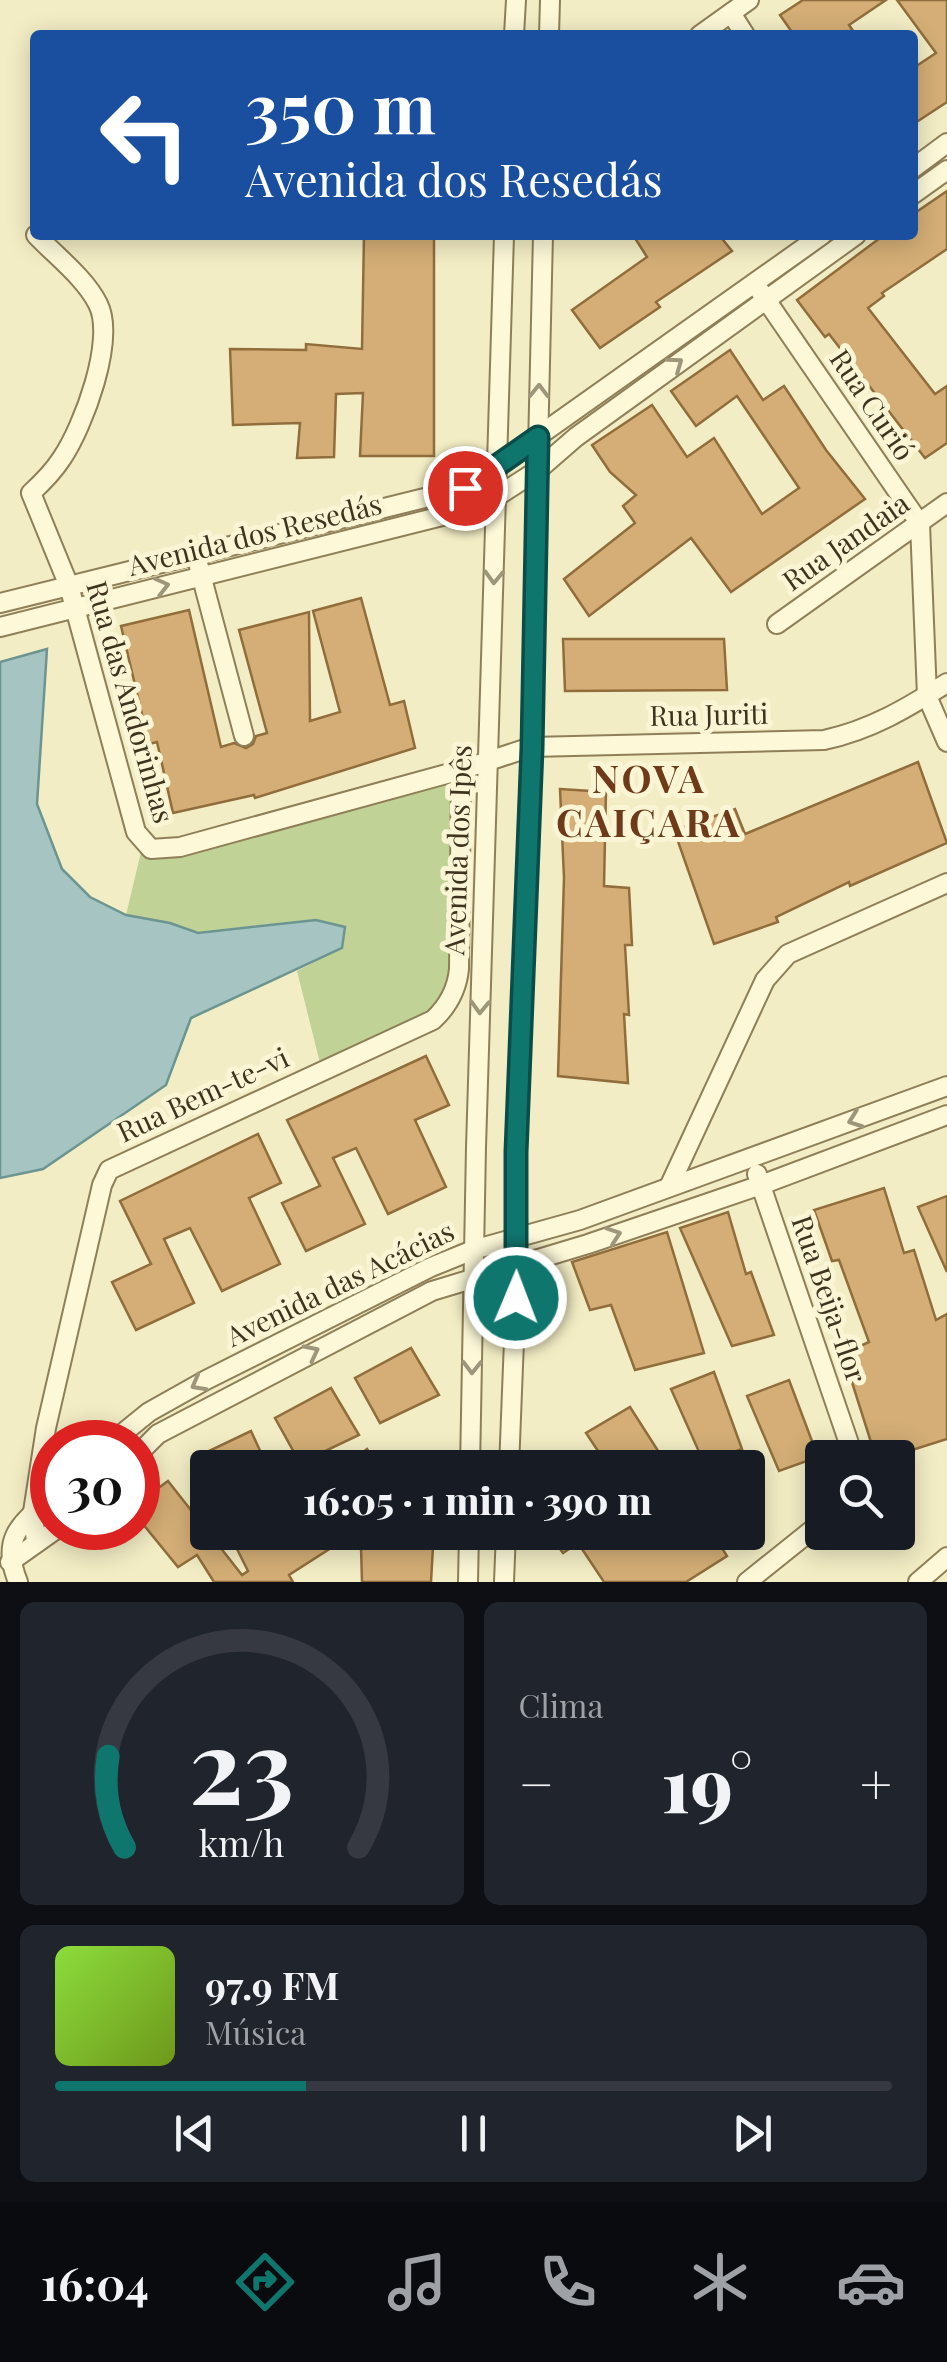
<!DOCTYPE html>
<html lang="pt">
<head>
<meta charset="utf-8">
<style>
  :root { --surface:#171b24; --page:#20242c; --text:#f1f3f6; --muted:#9ea1a6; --line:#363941; --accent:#0f766e }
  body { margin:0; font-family:"Playfair Display",serif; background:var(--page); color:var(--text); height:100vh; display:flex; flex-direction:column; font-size:38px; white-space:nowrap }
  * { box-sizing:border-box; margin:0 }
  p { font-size:32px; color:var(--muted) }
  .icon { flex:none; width:55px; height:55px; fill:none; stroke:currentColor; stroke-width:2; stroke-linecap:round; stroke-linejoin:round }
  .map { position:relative; height:1582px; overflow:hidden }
  .side { display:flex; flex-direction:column; gap:20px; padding:20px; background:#0d0f14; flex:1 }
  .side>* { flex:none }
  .banner { position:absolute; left:30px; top:30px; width:888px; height:210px; border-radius:10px; box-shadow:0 5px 25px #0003; background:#1a4fa0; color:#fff; overflow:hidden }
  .fabs { position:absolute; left:805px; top:1440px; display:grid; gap:20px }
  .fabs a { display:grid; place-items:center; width:110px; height:110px; border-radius:10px; background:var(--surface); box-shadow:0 5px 25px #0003; font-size:50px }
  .speed { position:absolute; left:30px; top:1420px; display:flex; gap:20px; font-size:50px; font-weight:700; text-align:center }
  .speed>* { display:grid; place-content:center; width:130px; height:130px; border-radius:50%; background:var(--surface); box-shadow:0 5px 25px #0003; line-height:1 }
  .speed .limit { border:15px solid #d22; background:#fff; color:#111 }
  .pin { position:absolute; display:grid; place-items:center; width:85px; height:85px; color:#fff; margin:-42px; border:5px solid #fff; border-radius:50%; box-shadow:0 2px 10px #0007 }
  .me { position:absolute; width:110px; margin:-55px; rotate:1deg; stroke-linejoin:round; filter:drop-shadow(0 0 8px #0008) }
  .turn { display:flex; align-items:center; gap:35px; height:210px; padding:0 50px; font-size:45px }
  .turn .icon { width:130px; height:130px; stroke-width:2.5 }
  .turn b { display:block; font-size:70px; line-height:85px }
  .big { font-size:75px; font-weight:800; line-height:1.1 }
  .side .tile { flex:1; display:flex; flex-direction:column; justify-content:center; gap:15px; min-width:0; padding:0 35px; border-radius:15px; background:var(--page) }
  .side .dial { align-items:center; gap:0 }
  .dial svg { height:260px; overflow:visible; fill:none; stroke:var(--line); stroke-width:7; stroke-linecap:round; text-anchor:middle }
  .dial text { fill:var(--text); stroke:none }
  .song { display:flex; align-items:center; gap:30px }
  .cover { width:120px; height:120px; border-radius:15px; background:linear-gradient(135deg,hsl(90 70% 55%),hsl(80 70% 35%)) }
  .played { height:10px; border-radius:5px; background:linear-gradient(90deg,var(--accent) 30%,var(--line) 30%) }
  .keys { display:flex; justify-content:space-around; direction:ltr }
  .heat { display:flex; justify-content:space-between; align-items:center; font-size:55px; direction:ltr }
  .side .tiles { flex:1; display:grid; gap:20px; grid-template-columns:1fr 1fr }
  .tile:last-child { grid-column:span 2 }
  .trip { position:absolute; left:190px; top:1450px; width:575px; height:100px; border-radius:10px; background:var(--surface); box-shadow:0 5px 25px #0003; font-weight:800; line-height:100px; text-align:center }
  .dock { display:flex; height:160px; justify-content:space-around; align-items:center; background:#090b0e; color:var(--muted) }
  .dock .icon { width:70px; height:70px }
  .dock .active { color:var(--accent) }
  .dock b { font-size:45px; color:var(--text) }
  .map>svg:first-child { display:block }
  .green { fill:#c0d296 }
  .water { fill:#a6c5c2; stroke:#6c9592; stroke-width:2.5 }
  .building { fill:#d4ae76; stroke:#916d3c; stroke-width:2.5 }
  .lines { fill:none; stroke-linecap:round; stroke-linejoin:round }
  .minor-casing { stroke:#8f7f58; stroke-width:22 }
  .minor { stroke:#fcf8d8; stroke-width:18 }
  .oneway { stroke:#9d967b }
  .route-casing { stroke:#0a4d48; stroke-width:25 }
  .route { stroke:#0f766e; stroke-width:18 }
  .labels { text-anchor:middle; stroke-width:10; stroke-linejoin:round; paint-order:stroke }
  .street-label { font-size:28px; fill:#3e331e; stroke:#f9f5d5 }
  .district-label { font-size:38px; font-weight:bold; letter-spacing:2.5px; fill:#6e3a19; stroke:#f9f5d5 }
</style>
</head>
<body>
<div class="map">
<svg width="947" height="1582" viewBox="0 0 947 1582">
  <rect width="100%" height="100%" fill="#f2edc4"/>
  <polygon class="green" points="461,772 450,992 430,1016 321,1067 297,971 342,948 316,920 198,933 170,923 126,915 141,852"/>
  <polygon class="water" points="47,649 37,804 62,869 90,897 126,915 170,923 198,933 316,920 345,927 342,948 191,1018 166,1085 43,1169 0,1178 0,662"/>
  <g class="building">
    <polygon points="803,0 886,0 849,25 856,35 794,35 780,15"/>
    <polygon points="897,0 947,0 947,102 912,125 912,69 936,53"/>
    <polygon points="947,191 947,249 882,293 884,296 868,308 935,394 947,386 947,443 925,458 829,334 825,337 797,300 884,235 912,235 912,215"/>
    <polygon points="364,235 434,235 434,456 360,456 363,393 336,394 334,457 297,458 300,423 233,425 230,349 306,350 306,344 362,349"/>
    <polygon points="633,235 719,235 732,251 656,302 660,307 600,348 572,310 647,257"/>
    <polygon points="730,350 763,400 784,386 826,450 865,499 731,592 691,538 589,616 564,579 635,523 623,506 636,495 610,472 592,445 652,405 687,457 714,438 762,514 799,488 737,396 696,426 671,391"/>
    <polygon points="361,598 390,705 404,701 415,748 255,798 254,795 173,813 157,742 149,744 121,626 189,610 221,747 234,743 246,748 253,744 256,736 267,733 239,630 309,612 310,721 340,712 313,611"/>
    <polygon points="563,639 724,639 727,690 565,691"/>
    <polygon points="918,762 947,843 850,886 849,882 776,917 778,922 714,944 674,830 735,809 745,834"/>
    <polygon points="560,789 606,792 604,886 629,888 632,945 625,945 629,1015 624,1014 628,1083 558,1076 564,878"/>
    <polygon points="426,1056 449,1105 415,1120 446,1187 388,1214 356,1148 333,1158 365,1224 306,1251 282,1203 320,1186 287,1120"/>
    <polygon points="258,1134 281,1183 249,1198 280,1264 222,1291 190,1228 164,1239 194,1303 136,1330 112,1282 151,1264 120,1201"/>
    <polygon points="884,1188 904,1253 914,1250 936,1320 947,1314 947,1439 887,1458 876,1458 843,1354 869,1342 839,1260 832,1261 814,1210"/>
    <polygon points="947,1196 947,1272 918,1207"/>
    <polygon points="728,1212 746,1274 751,1272 774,1335 732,1346 680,1228"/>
    <polygon points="667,1232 704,1353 635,1370 611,1305 590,1310 572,1262"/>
    <polygon points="411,1348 439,1395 380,1423 355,1378"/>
    <polygon points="714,1372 742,1449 704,1463 671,1389"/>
    <polygon points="789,1380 818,1457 779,1471 747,1396"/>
    <polygon points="331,1388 359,1435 300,1463 275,1418"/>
    <polygon points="630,1407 669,1468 587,1468 602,1457 586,1433"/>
    <polygon points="251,1431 268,1468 208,1468 208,1490 192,1459"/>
    <polygon points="367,1449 379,1468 342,1468"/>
    <polygon points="168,1481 242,1575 248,1571 235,1545 258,1532 356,1532 289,1575 293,1582 214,1582 197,1555 178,1567 138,1518 138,1503"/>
    <polygon points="548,1532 712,1532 727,1556 686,1582 604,1582 578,1543 563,1553"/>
    <polygon points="361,1546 433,1547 431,1582 362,1582"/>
  </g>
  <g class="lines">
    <g class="minor-casing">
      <g id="minor">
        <polyline points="731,13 745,35"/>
        <polyline points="514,35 516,0"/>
        <polyline points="549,35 550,0"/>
        <polyline points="700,35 749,0"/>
        <polyline points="912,169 947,143"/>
        <polyline points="912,195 947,170"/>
        <path d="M 36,235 C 56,256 85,278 98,304 C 116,340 83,427 62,458 C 53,472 43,482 31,493 L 69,586 L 136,832 L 151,849 L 180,847 L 461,770 L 531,747 L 824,740 C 871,730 907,708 947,683"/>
        <polyline points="760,291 920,524 927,696 947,742"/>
        <polyline points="199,567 244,736"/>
        <polyline points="0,603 465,488 822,235"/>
        <polyline points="777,624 947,503"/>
        <polyline points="0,627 482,506 538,470 576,437 856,235"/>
        <polyline points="757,1174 854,1458"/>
        <polyline points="669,1187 765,980 788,954 947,883"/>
        <polyline points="112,1442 149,1412 206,1380 431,1267 473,1250 580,1220 947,1086"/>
        <polyline points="138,1454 158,1434 432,1291 588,1244 761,1185 947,1115"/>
        <polyline points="470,1468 476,1147 504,235"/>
        <polyline points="509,1468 517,1264 516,1152 531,747 543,235"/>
        <path d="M 36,1543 L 33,1512 L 46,1428 L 102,1185 L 109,1170 L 433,1020 C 448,1006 457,990 459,969 L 461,770"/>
        <polyline points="10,1562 58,1528"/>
        <path d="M 18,1582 C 0,1538 21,1523 52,1497"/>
        <polyline points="468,1582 469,1532"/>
        <polyline points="504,1582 506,1532"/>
        <polyline points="747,1582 822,1522"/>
        <polyline points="918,1582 947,1557"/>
      </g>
    </g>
    <use href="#minor" class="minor"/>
  </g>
  <defs><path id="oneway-chevron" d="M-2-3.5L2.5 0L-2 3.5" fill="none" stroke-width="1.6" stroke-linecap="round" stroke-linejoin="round" transform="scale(2.5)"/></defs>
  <g class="oneway">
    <use href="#oneway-chevron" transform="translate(676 364) rotate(-36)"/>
    <use href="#oneway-chevron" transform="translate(539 391) rotate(-89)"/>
    <use href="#oneway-chevron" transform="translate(494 577) rotate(92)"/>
    <use href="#oneway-chevron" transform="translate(162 586) rotate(-14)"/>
    <use href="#oneway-chevron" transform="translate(480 1007) rotate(92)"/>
    <use href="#oneway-chevron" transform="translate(855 1120) rotate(160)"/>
    <use href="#oneway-chevron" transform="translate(614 1235) rotate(-19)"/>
    <use href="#oneway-chevron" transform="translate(312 1352) rotate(-27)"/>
    <use href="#oneway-chevron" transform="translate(472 1367) rotate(91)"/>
    <use href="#oneway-chevron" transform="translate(198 1384) rotate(151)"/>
  </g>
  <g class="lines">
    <g class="route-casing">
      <polyline id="route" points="465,488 538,437 532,748 516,1152 516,1298"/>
    </g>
    <use href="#route" class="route"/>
  </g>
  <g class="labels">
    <g class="street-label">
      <text transform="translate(872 405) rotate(56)" y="10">Rua Curió</text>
      <text transform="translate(255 535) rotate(-14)" y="10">Avenida dos Resedás</text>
      <text transform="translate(846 542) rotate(-35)" y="10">Rua Jandaia</text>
      <text transform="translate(130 702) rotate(74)" y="10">Rua das Andorinhas</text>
      <text transform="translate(709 715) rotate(-1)" y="10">Rua Juriti</text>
      <text transform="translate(458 850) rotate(-88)" y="10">Avenida dos Ipês</text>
      <text transform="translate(203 1095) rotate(-25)" y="10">Rua Bem-te-vi</text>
      <text transform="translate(340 1284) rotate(-26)" y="10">Avenida das Acácias</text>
      <text transform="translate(829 1299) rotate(71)" y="10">Rua Beija-flor</text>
    </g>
    <g class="district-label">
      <text x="649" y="793">NOVA<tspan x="649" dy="44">CAIÇARA</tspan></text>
    </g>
  </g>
</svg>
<div class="fabs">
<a><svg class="icon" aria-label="search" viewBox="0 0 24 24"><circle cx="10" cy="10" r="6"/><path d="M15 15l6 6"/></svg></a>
</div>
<div class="speed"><div class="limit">30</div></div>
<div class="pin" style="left:465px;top:488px;background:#d93025"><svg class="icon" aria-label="arrive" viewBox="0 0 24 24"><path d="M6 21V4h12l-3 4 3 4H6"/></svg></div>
<svg class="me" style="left:516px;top:1298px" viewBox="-20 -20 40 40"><circle r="17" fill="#0f766e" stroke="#fff" stroke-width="3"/><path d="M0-11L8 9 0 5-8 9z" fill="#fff"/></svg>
<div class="trip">16:05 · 1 min · 390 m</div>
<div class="banner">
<div class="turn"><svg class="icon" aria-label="left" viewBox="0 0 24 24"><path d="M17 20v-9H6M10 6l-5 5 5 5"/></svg><div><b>350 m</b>Avenida dos Resedás</div></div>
</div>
</div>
<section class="side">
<div class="tiles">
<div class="tile dial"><svg viewBox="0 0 100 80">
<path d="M14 69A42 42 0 1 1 86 69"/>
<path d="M14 69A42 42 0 0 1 9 41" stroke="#0f766e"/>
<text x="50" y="56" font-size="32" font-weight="700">23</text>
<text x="50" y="72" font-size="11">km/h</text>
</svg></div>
<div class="tile"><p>Clima</p>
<div class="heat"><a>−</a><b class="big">19°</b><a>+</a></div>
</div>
<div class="tile">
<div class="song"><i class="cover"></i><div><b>97.9 FM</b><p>Música</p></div></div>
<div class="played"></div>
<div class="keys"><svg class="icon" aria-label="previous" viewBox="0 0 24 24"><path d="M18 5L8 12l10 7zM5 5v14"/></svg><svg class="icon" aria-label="pause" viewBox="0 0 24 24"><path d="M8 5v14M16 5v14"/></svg><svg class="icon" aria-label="next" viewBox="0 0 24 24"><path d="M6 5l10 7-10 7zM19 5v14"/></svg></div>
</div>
</div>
</section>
<nav class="dock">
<b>16:04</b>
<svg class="icon active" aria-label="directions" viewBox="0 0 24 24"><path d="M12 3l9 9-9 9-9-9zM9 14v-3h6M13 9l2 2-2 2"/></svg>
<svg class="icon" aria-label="music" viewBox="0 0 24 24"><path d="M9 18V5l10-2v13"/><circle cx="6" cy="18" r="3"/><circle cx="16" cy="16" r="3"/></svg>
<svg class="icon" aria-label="phone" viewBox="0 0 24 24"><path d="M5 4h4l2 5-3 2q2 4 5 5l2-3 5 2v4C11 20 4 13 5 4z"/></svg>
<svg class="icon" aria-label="climate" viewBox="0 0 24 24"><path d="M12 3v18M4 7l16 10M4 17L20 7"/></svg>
<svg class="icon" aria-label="car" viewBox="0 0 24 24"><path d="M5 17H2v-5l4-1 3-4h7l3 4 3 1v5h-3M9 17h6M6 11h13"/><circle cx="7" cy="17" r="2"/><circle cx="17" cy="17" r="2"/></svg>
</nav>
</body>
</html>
